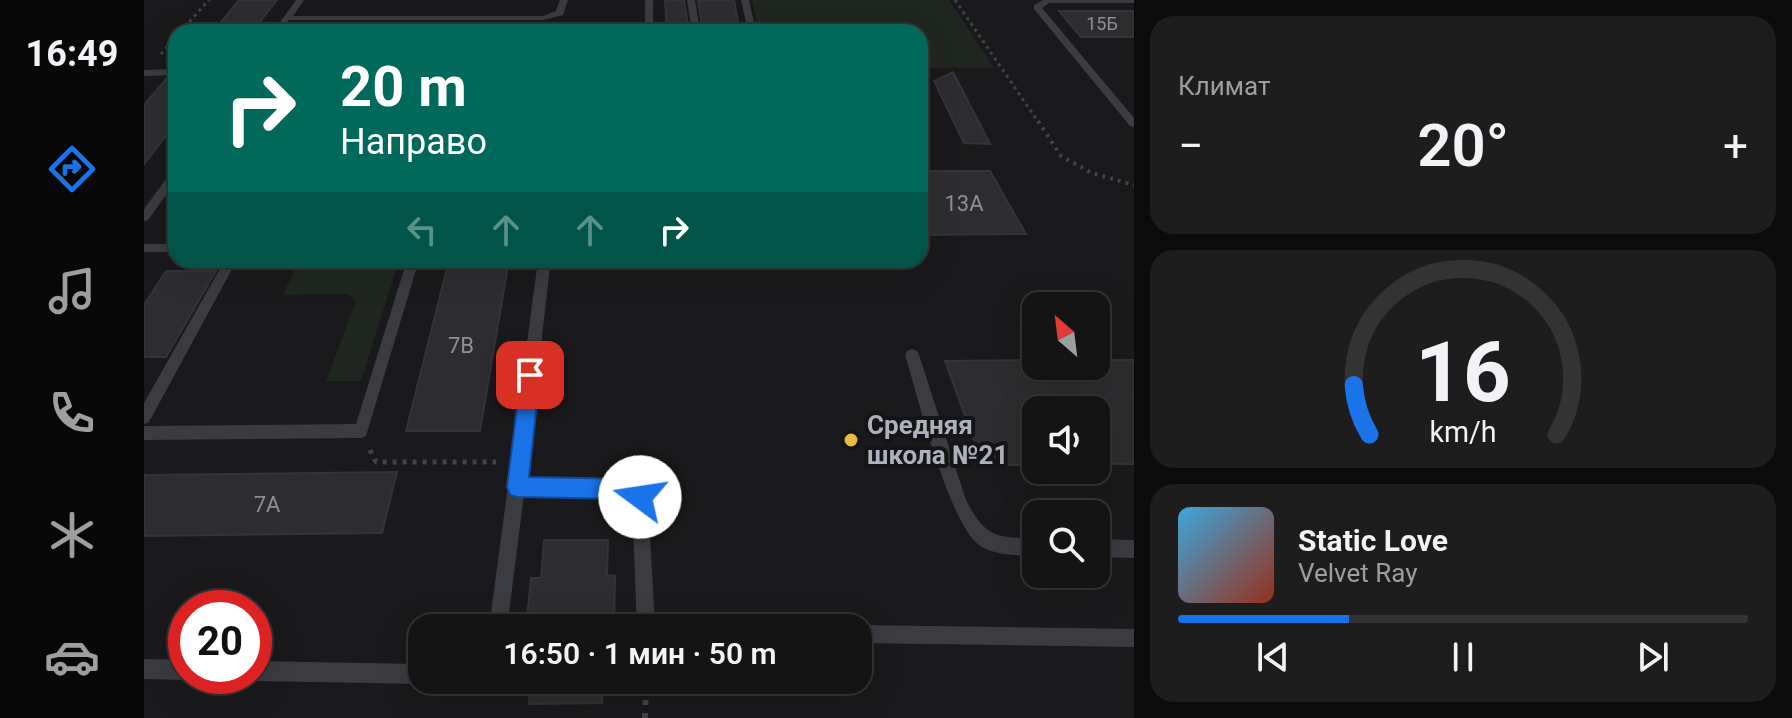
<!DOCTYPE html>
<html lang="ru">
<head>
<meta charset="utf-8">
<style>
  :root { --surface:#141415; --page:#1d1d1e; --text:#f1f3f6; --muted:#9d9ea0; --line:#333334; --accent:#1a73e8 }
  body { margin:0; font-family:Roboto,sans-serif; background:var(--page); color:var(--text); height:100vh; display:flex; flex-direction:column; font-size:30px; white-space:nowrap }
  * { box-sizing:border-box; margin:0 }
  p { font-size:26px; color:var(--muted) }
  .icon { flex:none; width:44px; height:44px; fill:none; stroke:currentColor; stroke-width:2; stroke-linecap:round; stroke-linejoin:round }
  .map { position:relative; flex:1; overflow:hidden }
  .sheet { display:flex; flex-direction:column; gap:16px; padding:16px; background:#0b0b0c; width:658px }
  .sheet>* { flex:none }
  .hud { position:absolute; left:24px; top:24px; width:760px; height:244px; border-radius:24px; box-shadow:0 8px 32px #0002,0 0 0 2px var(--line); background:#00695c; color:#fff; overflow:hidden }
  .needle { width:52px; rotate:332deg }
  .tools { position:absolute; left:878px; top:292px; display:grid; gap:16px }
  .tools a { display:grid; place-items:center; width:88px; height:88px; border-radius:16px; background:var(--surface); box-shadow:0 8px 32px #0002,0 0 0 2px var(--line); font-size:40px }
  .speed { position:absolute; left:24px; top:590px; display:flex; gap:16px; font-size:40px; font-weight:700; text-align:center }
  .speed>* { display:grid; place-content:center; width:104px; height:104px; border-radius:50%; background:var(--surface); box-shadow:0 8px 32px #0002,0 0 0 2px var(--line); line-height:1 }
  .speed .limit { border:12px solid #d22; background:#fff; color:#111 }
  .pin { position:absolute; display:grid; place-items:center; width:68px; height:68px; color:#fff; margin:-34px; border-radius:16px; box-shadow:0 4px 12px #0006 }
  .me { position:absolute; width:88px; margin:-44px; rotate:284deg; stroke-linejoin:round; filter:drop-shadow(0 0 6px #0008) }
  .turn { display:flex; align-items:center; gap:28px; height:168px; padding:0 40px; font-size:36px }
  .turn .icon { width:104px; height:104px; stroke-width:2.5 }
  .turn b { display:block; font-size:56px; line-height:68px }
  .lanes { display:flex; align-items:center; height:76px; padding:0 40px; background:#0003; justify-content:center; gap:40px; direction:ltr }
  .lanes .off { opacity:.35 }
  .big { font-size:60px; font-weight:600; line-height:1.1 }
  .sheet .card { flex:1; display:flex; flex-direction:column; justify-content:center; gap:12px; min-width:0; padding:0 28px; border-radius:24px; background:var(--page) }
  .sheet .dial { align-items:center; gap:0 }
  .dial svg { height:208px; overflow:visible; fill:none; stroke:var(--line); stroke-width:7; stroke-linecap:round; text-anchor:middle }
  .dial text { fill:var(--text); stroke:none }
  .song { display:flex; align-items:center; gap:24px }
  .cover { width:96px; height:96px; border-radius:12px; background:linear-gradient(135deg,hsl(200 70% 55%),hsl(10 70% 35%)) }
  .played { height:8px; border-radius:4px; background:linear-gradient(90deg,var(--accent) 30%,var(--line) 30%) }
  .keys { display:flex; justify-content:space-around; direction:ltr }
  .heat { display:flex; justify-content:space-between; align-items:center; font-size:44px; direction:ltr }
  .trip { position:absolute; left:264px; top:614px; width:464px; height:80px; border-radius:24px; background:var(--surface); box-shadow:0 8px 32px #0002,0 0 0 2px var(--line); font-weight:600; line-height:80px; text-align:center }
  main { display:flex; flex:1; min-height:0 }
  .tabs { display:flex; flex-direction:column; width:144px; justify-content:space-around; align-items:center; background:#080808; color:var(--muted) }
  .tabs .icon { width:56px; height:56px }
  .tabs .selected { color:var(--accent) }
  .tabs b { font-size:36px; color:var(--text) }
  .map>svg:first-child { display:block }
  .green { fill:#202721 }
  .building { fill:#2d2d30; stroke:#343438; stroke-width:2 }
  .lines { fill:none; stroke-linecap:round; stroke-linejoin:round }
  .path-far3 { stroke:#414348; stroke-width:3; stroke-dasharray:3 4; stroke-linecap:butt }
  .path-far2 { stroke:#414348; stroke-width:4; stroke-dasharray:3 5; stroke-linecap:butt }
  .path-far1 { stroke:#414348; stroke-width:5; stroke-dasharray:4 6; stroke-linecap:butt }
  .path { stroke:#414348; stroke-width:6; stroke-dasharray:5 8; stroke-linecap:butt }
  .service { fill:#3b3c41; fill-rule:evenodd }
  .route { fill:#1a73e8; stroke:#114b97; stroke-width:2 }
  .poi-dot { fill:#ebb943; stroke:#151517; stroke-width:3 }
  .labels { text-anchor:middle; stroke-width:8; stroke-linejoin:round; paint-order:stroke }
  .far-number-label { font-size:18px; fill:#8c8f98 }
  .number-label { font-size:22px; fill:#8c8f98 }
  .poi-label { font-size:26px; font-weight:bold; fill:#adb1bb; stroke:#151517; text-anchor:start }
</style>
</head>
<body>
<main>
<nav class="tabs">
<b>16:49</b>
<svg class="icon selected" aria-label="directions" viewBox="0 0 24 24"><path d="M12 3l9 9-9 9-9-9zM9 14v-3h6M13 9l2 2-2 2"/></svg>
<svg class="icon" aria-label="music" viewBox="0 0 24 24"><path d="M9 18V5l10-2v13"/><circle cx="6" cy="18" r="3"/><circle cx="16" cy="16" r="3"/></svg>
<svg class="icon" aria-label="phone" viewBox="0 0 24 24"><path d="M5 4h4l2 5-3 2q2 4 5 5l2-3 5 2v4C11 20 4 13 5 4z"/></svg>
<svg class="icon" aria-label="climate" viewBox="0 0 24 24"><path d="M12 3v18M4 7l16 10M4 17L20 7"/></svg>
<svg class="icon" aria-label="car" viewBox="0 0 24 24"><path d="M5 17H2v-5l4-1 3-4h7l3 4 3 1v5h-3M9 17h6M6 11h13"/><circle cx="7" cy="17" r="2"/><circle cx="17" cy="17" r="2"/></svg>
</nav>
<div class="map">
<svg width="990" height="718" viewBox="0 0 990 718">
  <rect width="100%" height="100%" fill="#1a1a1c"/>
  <g class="green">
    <polygon points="608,0 805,0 850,68 776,68 776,32 616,32"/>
    <polygon points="155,260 255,260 217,381 182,381 212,301 204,294 139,295"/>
  </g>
  <g class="building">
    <polygon points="95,0 133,0 108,32 69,32"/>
    <polygon points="521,0 540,0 545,32 523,32"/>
    <polygon points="554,0 590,0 596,32 559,32"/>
    <polygon points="915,11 990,11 990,37 937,37"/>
    <polygon points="809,72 846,144 820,143 790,81"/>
    <polygon points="23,78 32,78 32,123 0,164 0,105"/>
    <polygon points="776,171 846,171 882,234 776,235"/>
    <polygon points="305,260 365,260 336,431 262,431"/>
    <polygon points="22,271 72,271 22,357 0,357 0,305"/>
    <polygon points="892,360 892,366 952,366 952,360 990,360 990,464 952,464 952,410 892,410 892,465 839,465 801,361"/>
    <polygon points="253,472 238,533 0,536 0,475"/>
    <polygon points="400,540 464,540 463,575 471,576 470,628 382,628 387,578 397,578"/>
    <polygon points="387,680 459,680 458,703 385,704"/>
  </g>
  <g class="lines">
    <g class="path-far3">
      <polyline points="811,0 895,123"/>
      <polyline points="36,32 65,0"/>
      <polyline points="17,54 32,37"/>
    </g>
    <polyline class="path-far2" points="894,121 917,156 948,173 990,185"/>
    <polyline class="path-far1" points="226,450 232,462 352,462"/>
    <polyline class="path" points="501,718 502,680"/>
    <g class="service">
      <polygon points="152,0 160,0 149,16 399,16 412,11 416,0 424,0 419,15 399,20 145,20 137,32 129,32"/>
      <rect x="501" y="0" width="8" height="32"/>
      <polygon points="543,0 551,0 556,32 548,32"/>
      <polygon points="597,0 605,0 612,32 604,32"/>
      <polygon points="899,0 990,0 990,3 905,3 898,8 990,118 990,127 986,126 890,9 890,5"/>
      <polygon points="32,69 32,75 0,76 0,70"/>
      <polygon points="32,170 32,181 4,220 0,221 0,209 28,171"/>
      <rect x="0" y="244" width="32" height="8"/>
      <polygon points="81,260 93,260 5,422 0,424 0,403"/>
      <polygon points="263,260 275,260 222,436 217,438 0,440 0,426 212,424"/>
      <polygon points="394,260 663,260 665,263 659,268 406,266 382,479 488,481 494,484 504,497 511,628 493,628 488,500 484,497 380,495 363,628 345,628"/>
      <path d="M 768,349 L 773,351 L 775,355 L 822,500 C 841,537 852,538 892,538 L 892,556 C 874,555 854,556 838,547 C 806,530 773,393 761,355 L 763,351 Z"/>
      <polygon points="952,539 990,540 990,558 952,557"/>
      <polygon points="714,625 990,629 990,647 714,643 714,628 707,628"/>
      <polygon points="0,659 42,660 42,676 49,676 42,680 0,679"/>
      <polygon points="110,661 278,664 278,680 285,680 278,684 110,681 102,676 110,676"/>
    </g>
  </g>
  <polygon class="route" points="386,368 393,370 396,375 385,477 488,479 495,482 507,497 504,505 496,508 483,499 373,497 366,495 363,487 377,375 380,370"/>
  <circle class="poi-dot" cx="707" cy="440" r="8"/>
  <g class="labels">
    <g class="far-number-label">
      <text x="958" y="30">15Б</text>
    </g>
    <g class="number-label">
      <text x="820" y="211">13А</text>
      <text x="317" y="353">7В</text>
      <text x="123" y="512">7А</text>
    </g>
    <g class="poi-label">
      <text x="723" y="434">Средняя<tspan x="723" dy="30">школа №21</tspan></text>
    </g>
  </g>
</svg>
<div class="tools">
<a><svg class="needle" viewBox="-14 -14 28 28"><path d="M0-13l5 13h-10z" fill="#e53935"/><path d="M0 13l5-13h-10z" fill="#9d9ea0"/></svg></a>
<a><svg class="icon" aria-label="sound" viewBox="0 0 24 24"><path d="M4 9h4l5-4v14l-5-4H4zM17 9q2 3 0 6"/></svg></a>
<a><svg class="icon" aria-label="search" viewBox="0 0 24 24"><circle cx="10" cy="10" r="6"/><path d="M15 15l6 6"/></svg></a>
</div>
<div class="speed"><div class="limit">20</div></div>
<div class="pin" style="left:386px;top:375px;background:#d93025"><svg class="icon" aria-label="arrive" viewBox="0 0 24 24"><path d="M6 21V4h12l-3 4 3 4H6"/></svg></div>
<svg class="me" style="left:496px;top:497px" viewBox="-20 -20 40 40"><circle r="19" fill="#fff"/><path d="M0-13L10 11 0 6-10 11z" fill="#1a73e8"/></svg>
<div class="trip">16:50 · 1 мин · 50 m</div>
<div class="hud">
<div class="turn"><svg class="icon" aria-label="right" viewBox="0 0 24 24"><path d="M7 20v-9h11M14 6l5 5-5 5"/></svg><div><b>20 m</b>Направо</div></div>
<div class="lanes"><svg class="icon off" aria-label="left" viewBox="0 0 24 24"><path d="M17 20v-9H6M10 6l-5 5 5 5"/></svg><svg class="icon off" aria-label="ahead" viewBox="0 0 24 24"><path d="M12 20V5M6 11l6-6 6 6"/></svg><svg class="icon off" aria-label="ahead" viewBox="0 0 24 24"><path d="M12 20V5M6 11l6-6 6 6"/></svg><svg class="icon" aria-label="right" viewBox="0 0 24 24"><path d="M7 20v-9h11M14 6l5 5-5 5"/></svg></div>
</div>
</div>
<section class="sheet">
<div class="card"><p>Климат</p>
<div class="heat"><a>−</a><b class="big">20°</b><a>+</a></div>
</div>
<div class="card dial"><svg viewBox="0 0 100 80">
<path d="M14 69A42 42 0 1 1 86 69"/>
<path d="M14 69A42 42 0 0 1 8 50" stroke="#1a73e8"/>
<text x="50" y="56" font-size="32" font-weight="700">16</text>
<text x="50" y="72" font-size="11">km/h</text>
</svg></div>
<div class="card">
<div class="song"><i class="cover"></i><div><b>Static Love</b><p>Velvet Ray</p></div></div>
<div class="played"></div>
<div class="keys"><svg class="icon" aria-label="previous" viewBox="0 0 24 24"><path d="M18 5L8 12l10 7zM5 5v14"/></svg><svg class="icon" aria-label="pause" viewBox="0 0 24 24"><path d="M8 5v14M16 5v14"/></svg><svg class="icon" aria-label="next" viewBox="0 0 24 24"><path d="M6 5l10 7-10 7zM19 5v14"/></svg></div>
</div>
</section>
</main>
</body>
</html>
